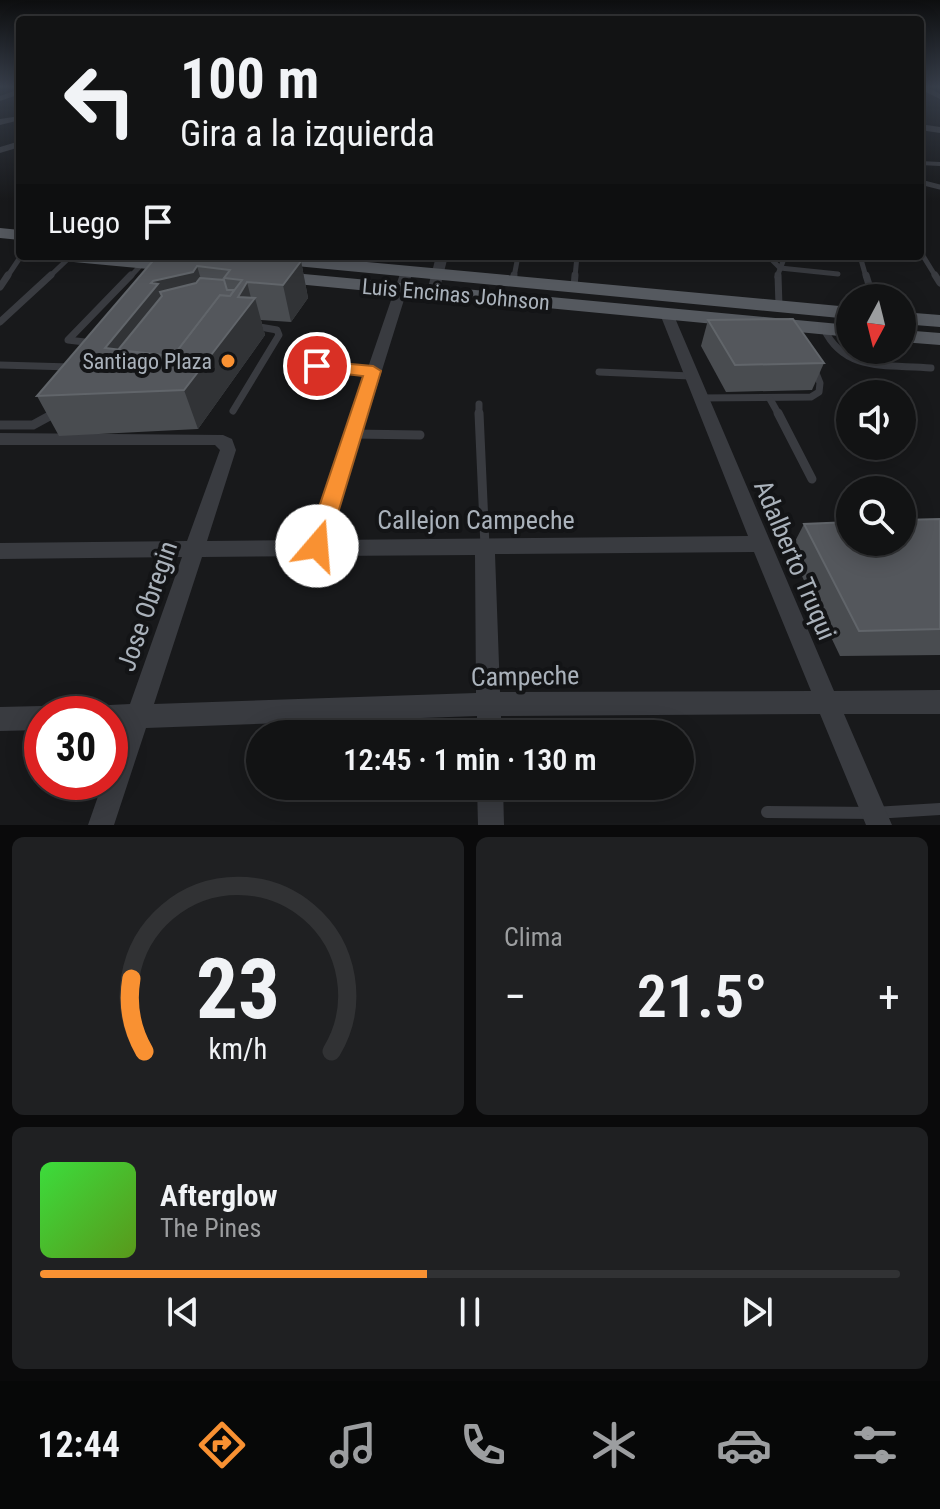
<!DOCTYPE html>
<html lang="es">
<head>
<meta charset="utf-8">
<style>
  :root { --surface:#121314; --page:#1f2022; --text:#f1f3f6; --muted:#9c9ea0; --line:#313234; --accent:#f99132 }
  body { margin:0; font-family:"Roboto Condensed",sans-serif; background:var(--page); color:var(--text); height:100vh; display:flex; flex-direction:column; font-size:30px; white-space:nowrap }
  * { box-sizing:border-box; margin:0 }
  p { font-size:26px; color:var(--muted) }
  .icon { flex:none; width:44px; height:44px; fill:none; stroke:currentColor; stroke-width:2; stroke-linecap:round; stroke-linejoin:round }
  .map { position:relative; height:825px; overflow:hidden }
  .details { display:flex; flex-direction:column; gap:12px; padding:12px; background:#0a0a0b; flex:1 }
  .details>* { flex:none }
  .hud { position:absolute; left:16px; top:16px; width:908px; height:244px; border-radius:8px; box-shadow:0 4px 20px #0003,0 0 0 2px var(--line); background:#121314; color:var(--text); overflow:hidden }
  .needle { width:52px; rotate:187deg }
  .fabs { position:absolute; left:836px; top:284px; display:grid; gap:16px }
  .fabs a { display:grid; place-items:center; width:80px; height:80px; border-radius:50%; background:var(--surface); box-shadow:0 4px 20px #0003,0 0 0 2px var(--line); font-size:40px }
  .speed { position:absolute; left:24px; top:696px; display:flex; gap:16px; font-size:40px; font-weight:700; text-align:center }
  .speed>* { display:grid; place-content:center; width:104px; height:104px; border-radius:50%; background:var(--surface); box-shadow:0 4px 20px #0003,0 0 0 2px var(--line); line-height:1 }
  .speed .limit { border:12px solid #d22; background:#fff; color:#111 }
  .pin { position:absolute; display:grid; place-items:center; width:68px; height:68px; color:#fff; margin:-34px; border:4px solid #fff; border-radius:50%; box-shadow:0 2px 8px #0007 }
  .me { position:absolute; width:88px; margin:-44px; rotate:18deg; stroke-linejoin:round; filter:drop-shadow(0 0 6px #0008) }
  .turn { display:flex; align-items:center; gap:28px; height:168px; padding:0 32px; font-size:36px }
  .turn .icon { width:104px; height:104px; stroke-width:2.5 }
  .turn b { display:block; font-size:56px; line-height:68px }
  .then { display:flex; align-items:center; height:76px; padding:0 32px; background:#0003; gap:16px; font-size:30px }
  .big { font-size:60px; font-weight:600; line-height:1.1 }
  .details .card { flex:1; display:flex; flex-direction:column; justify-content:center; gap:12px; min-width:0; padding:0 28px; border-radius:12px; background:var(--page) }
  .details .dial { align-items:center; gap:0 }
  .dial svg { height:208px; overflow:visible; fill:none; stroke:var(--line); stroke-width:7; stroke-linecap:round; text-anchor:middle }
  .dial text { fill:var(--text); stroke:none }
  .song { display:flex; align-items:center; gap:24px }
  .cover { width:96px; height:96px; border-radius:12px; background:linear-gradient(135deg,hsl(120 70% 55%),hsl(90 70% 35%)) }
  .played { height:8px; border-radius:4px; background:linear-gradient(90deg,var(--accent) 45%,var(--line) 45%) }
  .keys { display:flex; justify-content:space-around; direction:ltr }
  .heat { display:flex; justify-content:space-between; align-items:center; font-size:44px; direction:ltr }
  .details .tiles { flex:1; display:grid; gap:12px; grid-template-columns:1fr 1fr }
  .card:last-child { grid-column:span 2 }
  .trip { position:absolute; left:246px; top:720px; width:448px; height:80px; border-radius:40px; background:var(--surface); box-shadow:0 4px 20px #0003,0 0 0 2px var(--line); font-weight:600; line-height:80px; text-align:center }
  .tabs { display:flex; height:128px; justify-content:space-around; align-items:center; background:#070808; color:var(--muted) }
  .tabs .icon { width:56px; height:56px }
  .tabs .current { color:var(--accent) }
  .tabs b { font-size:36px; color:var(--text) }
  .map>svg:first-child { display:block }
  .lines { fill:none; stroke-linecap:round; stroke-linejoin:round }
  .lane-far4 { stroke:#393b40; stroke-width:4 }
  .lane-far3 { stroke:#393b40; stroke-width:5 }
  .lane-far2 { stroke:#393b40; stroke-width:7 }
  .lane-far1 { stroke:#393b40; stroke-width:9 }
  .lane { stroke:#393b40; stroke-width:12 }
  .street { fill:#393b40; fill-rule:evenodd }
  .primary { fill:#55595f; fill-rule:evenodd }
  .wall { fill:#494c50 }
  .shaded-wall { fill:#313336 }
  .building { fill:#54575c; stroke:#61656a; stroke-width:2; fill-rule:evenodd }
  .route { fill:#f99132; stroke:#a25e20; stroke-width:2 }
  .poi-dot { fill:#f99132; stroke:#131416; stroke-width:3 }
  .labels { text-anchor:middle; stroke-width:8; stroke-linejoin:round; paint-order:stroke }
  .street-label { font-size:22px; fill:#aab2bb; stroke:#131416 }
  .poi-label { font-size:22px; fill:#aab2bb; stroke:#131416; text-anchor:end }
  .near-street-label { font-size:26px; fill:#aab2bb; stroke:#131416 }
</style>
</head>
<body>
<div class="map">
<svg width="940" height="825" viewBox="0 0 940 825">
  <rect width="100%" height="100%" fill="#18191b"/>
  <g class="lines">
    <polyline class="lane-far4" points="920,163 940,164"/>
    <g class="lane-far3">
      <polyline points="920,182 940,187"/>
      <polyline points="920,251 936,277"/>
      <polyline points="768,256 780,268 838,274"/>
      <polyline points="860,256 866,277"/>
      <polyline points="7,277 21,256"/>
      <polyline points="49,277 70,257"/>
      <polyline points="130,277 142,264"/>
      <polyline points="514,277 518,256"/>
      <polyline points="575,277 577,256"/>
      <polyline points="777,277 785,256"/>
    </g>
    <g class="lane-far2">
      <polyline points="778,275 779,306"/>
      <polyline points="866,275 873,298"/>
      <polyline points="935,275 940,283"/>
      <polyline points="513,281 514,275"/>
      <polyline points="0,287 8,275"/>
      <polyline points="574,287 575,275"/>
      <polyline points="0,322 51,275"/>
      <path d="M 824,329 C 845,373 888,364 931,368"/>
      <polyline points="93,343 68,340 131,275"/>
      <polyline points="0,365 71,367"/>
      <polyline points="317,366 373,371"/>
      <polyline points="599,372 690,376"/>
      <polyline points="699,398 811,397 819,392 820,383 814,368"/>
      <polyline points="770,399 779,415"/>
      <polyline points="479,404 479,415"/>
      <polyline points="233,411 279,335 277,330 254,326"/>
      <polyline points="51,415 56,413"/>
    </g>
    <g class="lane-far1">
      <polyline points="479,413 485,546"/>
      <polyline points="778,413 812,479"/>
      <polyline points="0,425 33,425 55,413"/>
      <polyline points="353,434 420,435"/>
    </g>
    <polyline class="lane" points="767,812 874,813 940,809"/>
    <g class="street">
      <polygon points="920,86 926,86 940,94 940,99 920,89"/>
      <polygon points="20,89 20,94 0,101 0,96"/>
      <polygon points="20,116 20,120 0,125 0,119"/>
      <polygon points="920,124 940,127 940,133 920,130"/>
      <polygon points="20,141 20,147 0,153 0,147"/>
      <polygon points="436,256 448,256 439,292 433,296 427,292"/>
      <path d="M 407,267 L 413,271 L 329,540 L 748,536 L 660,314 L 662,311 L 672,311 L 834,691 L 940,690 L 940,714 L 844,714 L 892,825 L 866,825 L 820,714 L 501,716 L 501,734 L 477,734 L 477,716 L 146,728 L 114,825 L 88,825 L 103,782 L 110,782 L 110,761 L 122,729 L 110,729 L 110,714 L 99,714 L 102,709 L 110,705 L 130,704 L 182,557 L 0,559 L 0,543 L 187,541 L 220,450 L 215,445 L 0,445 L 0,433 L 223,435 L 232,439 L 236,450 L 207,541 L 309,540 L 401,271 ZM 754,552 L 811,691 L 500,692 L 495,554 ZM 475,555 L 476,693 L 154,704 L 202,557 Z"/>
      <polygon points="42,706 50,710 52,714 42,714 42,730 0,731 0,707"/>
      <polygon points="477,786 503,786 504,825 478,825"/>
    </g>
    <g class="primary">
      <polygon points="0,228 20,230 20,240 0,238"/>
      <path d="M 54,256 C 79,256 175,253 189,267 L 180,272 L 63,261 Z"/>
      <polygon points="235,256 302,256 850,307 850,319 244,261"/>
      <polygon points="272,271 850,325 850,337 265,281 263,277"/>
      <polygon points="902,312 940,315 940,327 902,324"/>
      <polygon points="902,330 940,333 940,345 902,342"/>
    </g>
  </g>
  <g class="wall">
    <polygon points="157,256 301,261 308,298 291,322 261,320 265,335 198,429 59,436 37,396"/>
    <polygon points="708,320 824,363 812,390 726,392 701,346"/>
    <polygon points="940,519 940,655 840,656 790,551 804,524"/>
  </g>
  <g class="shaded-wall">
    <polygon points="301,261 308,298 291,322 283,285"/>
    <polygon points="197,266 208,303 139,363 105,348 153,281"/>
    <polygon points="247,282 252,302 255,298 265,335 198,429 184,390"/>
  </g>
  <g class="building">
    <path d="M 157,256 L 244,256 L 301,261 L 283,285 L 247,282 L 238,297 L 255,298 L 184,390 L 37,396 ZM 197,266 L 230,270 L 224,278 L 242,280 L 230,296 L 220,295 L 173,356 L 105,348 L 158,284 L 151,283 L 153,281 L 193,272 Z"/>
    <polygon points="200,278 224,280 227,290 234,290 230,296 220,295 173,356 118,350 162,296 160,292 196,283"/>
    <polygon points="793,319 824,363 735,365 708,320"/>
    <polygon points="940,519 940,629 859,631 804,524 850,522 850,542 902,542 902,520"/>
  </g>
  <linearGradient id="sky" x2="0" y2="1"><stop stop-color="#0d0e0f"/><stop offset="0.43" stop-color="#373e4a"/><stop offset="1" stop-color="#373e4a" stop-opacity="0"/></linearGradient>
  <rect width="940" height="201" fill="url(#sky)"/>
  <polygon class="route" points="317,361 373,366 381,371 328,546 324,553 317,555 309,553 306,546 363,376 311,370 308,366"/>
  <circle class="poi-dot" cx="228" cy="361" r="8"/>
  <g class="labels">
    <g class="street-label">
      <text transform="translate(456 294) rotate(5)" y="8">Luis Encinas Johnson</text>
    </g>
    <g class="poi-label">
      <text x="212" y="369">Santiago Plaza</text>
    </g>
    <g class="near-street-label">
      <text x="476" y="529">Callejon Campeche</text>
      <text transform="translate(795 560) rotate(67)" y="9">Adalberto Truqui</text>
      <text transform="translate(147 606) rotate(-71)" y="9">Jose Obregin</text>
      <text transform="translate(525 676) rotate(-1)" y="9">Campeche</text>
    </g>
  </g>
</svg>
<div class="fabs">
<a><svg class="needle" viewBox="-14 -14 28 28"><path d="M0-13l5 13h-10z" fill="#e53935"/><path d="M0 13l5-13h-10z" fill="#9c9ea0"/></svg></a>
<a><svg class="icon" aria-label="sound" viewBox="0 0 24 24"><path d="M4 9h4l5-4v14l-5-4H4zM17 9q2 3 0 6"/></svg></a>
<a><svg class="icon" aria-label="search" viewBox="0 0 24 24"><circle cx="10" cy="10" r="6"/><path d="M15 15l6 6"/></svg></a>
</div>
<div class="speed"><div class="limit">30</div></div>
<div class="pin" style="left:317px;top:366px;background:#d93025"><svg class="icon" aria-label="arrive" viewBox="0 0 24 24"><path d="M6 21V4h12l-3 4 3 4H6"/></svg></div>
<svg class="me" style="left:317px;top:546px" viewBox="-20 -20 40 40"><circle r="19" fill="#fff"/><path d="M0-13L10 11 0 6-10 11z" fill="#f99132"/></svg>
<div class="trip">12:45 · 1 min · 130 m</div>
<div class="hud">
<div class="turn"><svg class="icon" aria-label="left" viewBox="0 0 24 24"><path d="M17 20v-9H6M10 6l-5 5 5 5"/></svg><div><b>100 m</b>Gira a la izquierda</div></div>
<div class="then">Luego<svg class="icon" aria-label="arrive" viewBox="0 0 24 24"><path d="M6 21V4h12l-3 4 3 4H6"/></svg></div>
</div>
</div>
<section class="details">
<div class="tiles">
<div class="card dial"><svg viewBox="0 0 100 80">
<path d="M14 69A42 42 0 1 1 86 69"/>
<path d="M14 69A42 42 0 0 1 9 41" stroke="#f99132"/>
<text x="50" y="56" font-size="32" font-weight="700">23</text>
<text x="50" y="72" font-size="11">km/h</text>
</svg></div>
<div class="card"><p>Clima</p>
<div class="heat"><a>−</a><b class="big">21.5°</b><a>+</a></div>
</div>
<div class="card">
<div class="song"><i class="cover"></i><div><b>Afterglow</b><p>The Pines</p></div></div>
<div class="played"></div>
<div class="keys"><svg class="icon" aria-label="previous" viewBox="0 0 24 24"><path d="M18 5L8 12l10 7zM5 5v14"/></svg><svg class="icon" aria-label="pause" viewBox="0 0 24 24"><path d="M8 5v14M16 5v14"/></svg><svg class="icon" aria-label="next" viewBox="0 0 24 24"><path d="M6 5l10 7-10 7zM19 5v14"/></svg></div>
</div>
</div>
</section>
<nav class="tabs">
<b>12:44</b>
<svg class="icon current" aria-label="directions" viewBox="0 0 24 24"><path d="M12 3l9 9-9 9-9-9zM9 14v-3h6M13 9l2 2-2 2"/></svg>
<svg class="icon" aria-label="music" viewBox="0 0 24 24"><path d="M9 18V5l10-2v13"/><circle cx="6" cy="18" r="3"/><circle cx="16" cy="16" r="3"/></svg>
<svg class="icon" aria-label="phone" viewBox="0 0 24 24"><path d="M5 4h4l2 5-3 2q2 4 5 5l2-3 5 2v4C11 20 4 13 5 4z"/></svg>
<svg class="icon" aria-label="climate" viewBox="0 0 24 24"><path d="M12 3v18M4 7l16 10M4 17L20 7"/></svg>
<svg class="icon" aria-label="car" viewBox="0 0 24 24"><path d="M5 17H2v-5l4-1 3-4h7l3 4 3 1v5h-3M9 17h6M6 11h13"/><circle cx="7" cy="17" r="2"/><circle cx="17" cy="17" r="2"/></svg>
<svg class="icon" aria-label="filters" viewBox="0 0 24 24"><path d="M4 7h16M4 17h16"/><circle cx="9" cy="7" r="2"/><circle cx="15" cy="17" r="2"/></svg>
</nav>
</body>
</html>
